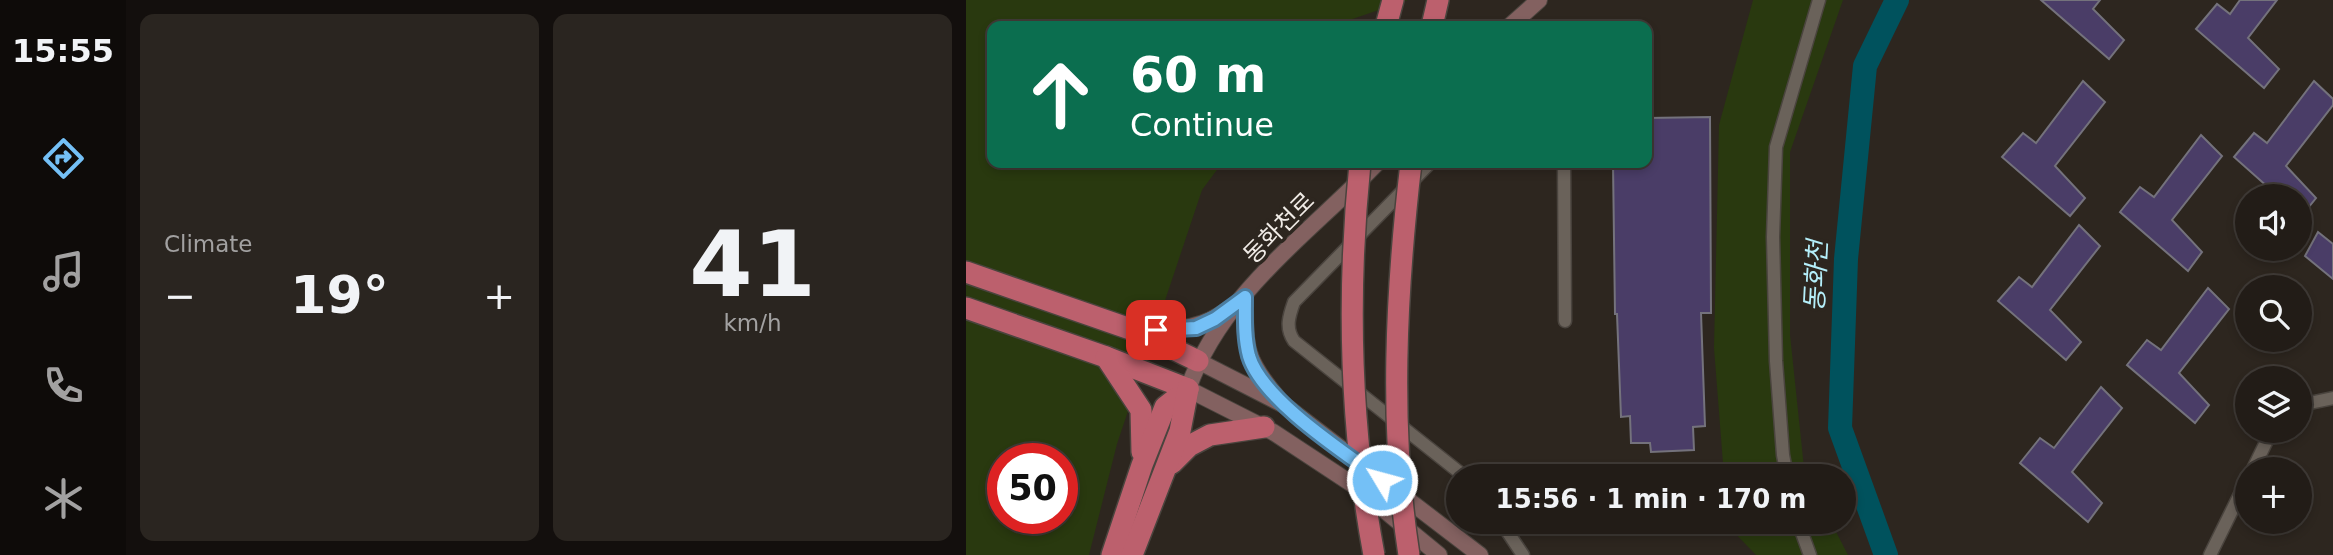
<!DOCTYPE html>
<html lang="en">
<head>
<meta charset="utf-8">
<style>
  :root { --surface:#221c17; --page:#2a2520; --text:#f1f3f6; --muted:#a2a1a1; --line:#3f3a36; --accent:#74c0f6 }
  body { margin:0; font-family:"DejaVu Sans","Noto Sans KR",sans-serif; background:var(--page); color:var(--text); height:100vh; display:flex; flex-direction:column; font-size:26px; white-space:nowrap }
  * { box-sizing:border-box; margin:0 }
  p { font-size:23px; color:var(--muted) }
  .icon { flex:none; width:38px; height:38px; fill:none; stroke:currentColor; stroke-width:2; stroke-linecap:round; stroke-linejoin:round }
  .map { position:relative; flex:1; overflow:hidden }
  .sheet { display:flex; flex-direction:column; gap:14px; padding:14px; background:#130f0d; width:840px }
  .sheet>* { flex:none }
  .guide { position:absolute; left:21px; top:21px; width:665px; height:147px; border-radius:14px; box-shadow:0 4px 10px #0003,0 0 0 2px var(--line); background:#0b6e4f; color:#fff; overflow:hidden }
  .fabs { position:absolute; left:1269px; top:184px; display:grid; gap:14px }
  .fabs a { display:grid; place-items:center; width:77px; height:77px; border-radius:50%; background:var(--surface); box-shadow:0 4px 10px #0003,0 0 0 2px var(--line); font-size:35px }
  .speed { position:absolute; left:21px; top:443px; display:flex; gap:14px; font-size:35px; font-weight:700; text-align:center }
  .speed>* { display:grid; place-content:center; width:91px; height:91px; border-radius:50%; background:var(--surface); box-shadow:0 4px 10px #0003,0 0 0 2px var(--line); line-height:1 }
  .speed .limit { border:10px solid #d22; background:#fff; color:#111 }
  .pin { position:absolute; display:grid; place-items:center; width:60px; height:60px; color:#fff; margin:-30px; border-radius:14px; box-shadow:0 4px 10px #0006 }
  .me { position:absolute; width:77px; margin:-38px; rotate:307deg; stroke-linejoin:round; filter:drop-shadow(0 0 5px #0008) }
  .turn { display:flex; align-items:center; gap:24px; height:147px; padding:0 28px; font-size:32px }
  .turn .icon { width:91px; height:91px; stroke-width:2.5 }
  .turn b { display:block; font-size:49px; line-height:60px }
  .big { font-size:52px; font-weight:700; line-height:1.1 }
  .sheet .widget { flex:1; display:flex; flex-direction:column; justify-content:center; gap:10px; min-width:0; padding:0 24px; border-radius:14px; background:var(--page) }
  .sheet .dial { align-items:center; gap:0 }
  .dial b { font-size:91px; line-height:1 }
  .heat { display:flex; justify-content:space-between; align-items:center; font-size:38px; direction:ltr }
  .sheet .tiles { flex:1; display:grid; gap:14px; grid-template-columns:repeat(2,1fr) }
  .trip { position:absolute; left:480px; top:464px; width:410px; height:70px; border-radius:35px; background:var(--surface); box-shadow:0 4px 10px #0003,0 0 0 2px var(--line); font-weight:700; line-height:70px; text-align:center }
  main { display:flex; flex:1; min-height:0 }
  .tabs { display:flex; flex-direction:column; width:126px; justify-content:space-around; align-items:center; background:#0e0b09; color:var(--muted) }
  .tabs .icon { width:49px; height:49px }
  .tabs .active { color:var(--accent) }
  .tabs b { font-size:32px; color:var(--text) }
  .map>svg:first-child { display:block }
  .green { fill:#29390f; fill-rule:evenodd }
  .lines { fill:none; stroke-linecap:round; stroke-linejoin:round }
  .river { stroke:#00525d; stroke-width:24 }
  .building { fill:#4a3d67; stroke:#74727c; stroke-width:2 }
  .street-casing { stroke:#4a443e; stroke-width:15 }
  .secondary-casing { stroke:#4a443e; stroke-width:18 }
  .highway-casing { stroke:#4a443e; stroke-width:24 }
  .street { stroke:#6a625a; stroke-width:12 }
  .secondary { stroke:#836160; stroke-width:16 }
  .highway { stroke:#bc606d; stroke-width:21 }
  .highway-bridge-casing { stroke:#4a443e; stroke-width:24; stroke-linecap:butt }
  .highway-bridge { stroke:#bc606d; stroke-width:21 }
  .route-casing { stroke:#4b7da0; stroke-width:18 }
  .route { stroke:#74c0f6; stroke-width:12 }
  .labels { text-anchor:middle; stroke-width:7; stroke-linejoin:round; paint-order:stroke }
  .street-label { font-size:24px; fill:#f0ebe6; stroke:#2d261f }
  .water-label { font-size:26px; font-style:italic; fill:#b5effa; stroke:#2d261f }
</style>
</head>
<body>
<main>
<nav class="tabs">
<b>15:55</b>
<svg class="icon active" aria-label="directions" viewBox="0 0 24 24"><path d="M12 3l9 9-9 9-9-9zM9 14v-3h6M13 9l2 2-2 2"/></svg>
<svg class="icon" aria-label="music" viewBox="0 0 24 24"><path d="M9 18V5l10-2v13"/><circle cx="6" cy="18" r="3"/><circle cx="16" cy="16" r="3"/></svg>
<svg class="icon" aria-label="phone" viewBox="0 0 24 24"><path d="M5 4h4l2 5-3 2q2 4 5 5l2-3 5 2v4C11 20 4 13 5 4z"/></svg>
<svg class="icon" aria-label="climate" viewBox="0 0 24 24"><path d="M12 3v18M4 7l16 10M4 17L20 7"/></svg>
</nav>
<section class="sheet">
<div class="tiles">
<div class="widget"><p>Climate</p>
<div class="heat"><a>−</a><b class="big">19°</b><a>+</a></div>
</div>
<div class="widget dial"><b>41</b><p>km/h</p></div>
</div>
</section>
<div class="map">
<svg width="1367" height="555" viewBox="0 0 1367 555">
  <rect width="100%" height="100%" fill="#2d261f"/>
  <g class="green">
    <path d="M 0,0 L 442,0 L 366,26 L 26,26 L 26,163 L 256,163 L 236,190 L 151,444 L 123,555 L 0,555 ZM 37,458 L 96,458 L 96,518 L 37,518 Z"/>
    <polygon points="787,0 877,0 824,152 824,335 838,468 842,476 758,476 748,348 753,125"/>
    <polygon points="761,522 865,522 882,555 790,555 761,525"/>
  </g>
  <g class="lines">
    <polyline class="river" points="920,555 874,428 880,259 899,66 931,0"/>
  </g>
  <g class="building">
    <polygon points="1075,0 1134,0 1127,9 1158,40 1143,59"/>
    <polygon points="1274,0 1311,0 1282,38 1313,69 1298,88 1230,29 1251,4 1264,14"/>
    <polygon points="1117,81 1139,102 1089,166 1119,198 1104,216 1036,157 1057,133 1070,143"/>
    <polygon points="1348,81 1367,99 1367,105 1320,166 1350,198 1334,218 1334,196 1312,196 1268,157 1288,133 1301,143"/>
    <polygon points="744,117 745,313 735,313 739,426 727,427 728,450 685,452 684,443 665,443 664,416 655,417 651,314 649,314 647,163 681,163 681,118"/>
    <polygon points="1235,135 1256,156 1206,220 1236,252 1222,271 1154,212 1174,187 1188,197"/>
    <polygon points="1113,225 1134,246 1084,310 1115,342 1100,360 1032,301 1053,277 1066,287"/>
    <polygon points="1352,232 1367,244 1367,279 1339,256"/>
    <polygon points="1242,288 1263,309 1213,373 1243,405 1229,423 1161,365 1181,340 1195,350"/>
    <polygon points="1135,387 1156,408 1106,472 1136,503 1122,522 1054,463 1074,438 1088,448"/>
  </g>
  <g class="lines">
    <g class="street-casing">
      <g id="street">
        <path d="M 464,163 L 328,302 C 323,316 319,328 328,341 L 498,476"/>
        <polyline points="598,163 599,321"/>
        <polyline points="1334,405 1367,398"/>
        <polyline points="1287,469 1306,430"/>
        <polyline points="821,476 817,455 810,361 807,237 810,147 853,0"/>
        <polyline points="535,522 557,555"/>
        <polyline points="832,522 844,555"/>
        <polyline points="1244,555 1281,480"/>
      </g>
    </g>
    <g class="secondary-casing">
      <g id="secondary">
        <polyline points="544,26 573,0"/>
        <path d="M 411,163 C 344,233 255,294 222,389 L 307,432 L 389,486 L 473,555"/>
        <path d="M 279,297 C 279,347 278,358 311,397"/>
        <path d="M 171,331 C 208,329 231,332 263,309"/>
        <polyline points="232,361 318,405 514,555"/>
      </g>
    </g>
    <g class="highway-casing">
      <g id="highway">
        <polyline points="420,26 427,0"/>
        <polyline points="466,26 472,0"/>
        <polyline points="0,272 170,331 232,361"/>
        <polyline points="0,308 140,357 222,389"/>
        <polyline points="140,357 175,410 176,452"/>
        <polyline points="206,463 223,446 244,435 298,427"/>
        <polyline points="146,555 176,465 199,407 222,389"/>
        <polyline points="166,555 214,431 222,389"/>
      </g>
    </g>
    <use href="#street" class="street"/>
    <use href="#secondary" class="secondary"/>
    <use href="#highway" class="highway"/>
    <g class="highway-bridge-casing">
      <g id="highway-bridge">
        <path d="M 394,163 C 381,292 384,427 408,555"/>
        <path d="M 443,555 C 423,427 430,291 445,163"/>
      </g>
    </g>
    <use href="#highway-bridge" class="highway-bridge"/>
  </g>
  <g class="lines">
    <g class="route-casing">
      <path id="route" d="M 190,330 L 230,328 L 249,319 L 279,297 C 279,317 278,337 283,356 C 296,400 379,453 416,480"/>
    </g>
    <use href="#route" class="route"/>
  </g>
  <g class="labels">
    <g class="street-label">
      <text transform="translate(313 228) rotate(-45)" y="8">동화천로</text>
    </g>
    <g class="water-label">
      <text transform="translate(850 276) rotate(-87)" y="9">동화천</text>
    </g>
  </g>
</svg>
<div class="fabs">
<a><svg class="icon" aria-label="sound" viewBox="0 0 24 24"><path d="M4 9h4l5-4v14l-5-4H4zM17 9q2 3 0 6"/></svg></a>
<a><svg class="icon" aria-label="search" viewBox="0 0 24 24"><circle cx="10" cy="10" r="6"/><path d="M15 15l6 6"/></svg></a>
<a><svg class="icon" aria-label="layers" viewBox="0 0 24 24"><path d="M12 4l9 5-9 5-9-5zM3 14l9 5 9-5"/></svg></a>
<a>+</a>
</div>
<div class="speed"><div class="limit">50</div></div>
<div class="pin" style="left:190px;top:330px;background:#d93025"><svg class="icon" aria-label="arrive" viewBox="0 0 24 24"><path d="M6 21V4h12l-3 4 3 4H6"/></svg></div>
<svg class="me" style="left:416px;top:480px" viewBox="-20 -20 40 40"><circle r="17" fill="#74c0f6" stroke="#fff" stroke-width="3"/><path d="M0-11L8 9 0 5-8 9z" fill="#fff"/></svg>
<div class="trip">15:56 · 1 min · 170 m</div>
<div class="guide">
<div class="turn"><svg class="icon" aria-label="ahead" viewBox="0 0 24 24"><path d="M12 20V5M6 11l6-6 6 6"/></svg><div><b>60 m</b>Continue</div></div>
</div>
</div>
</main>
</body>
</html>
